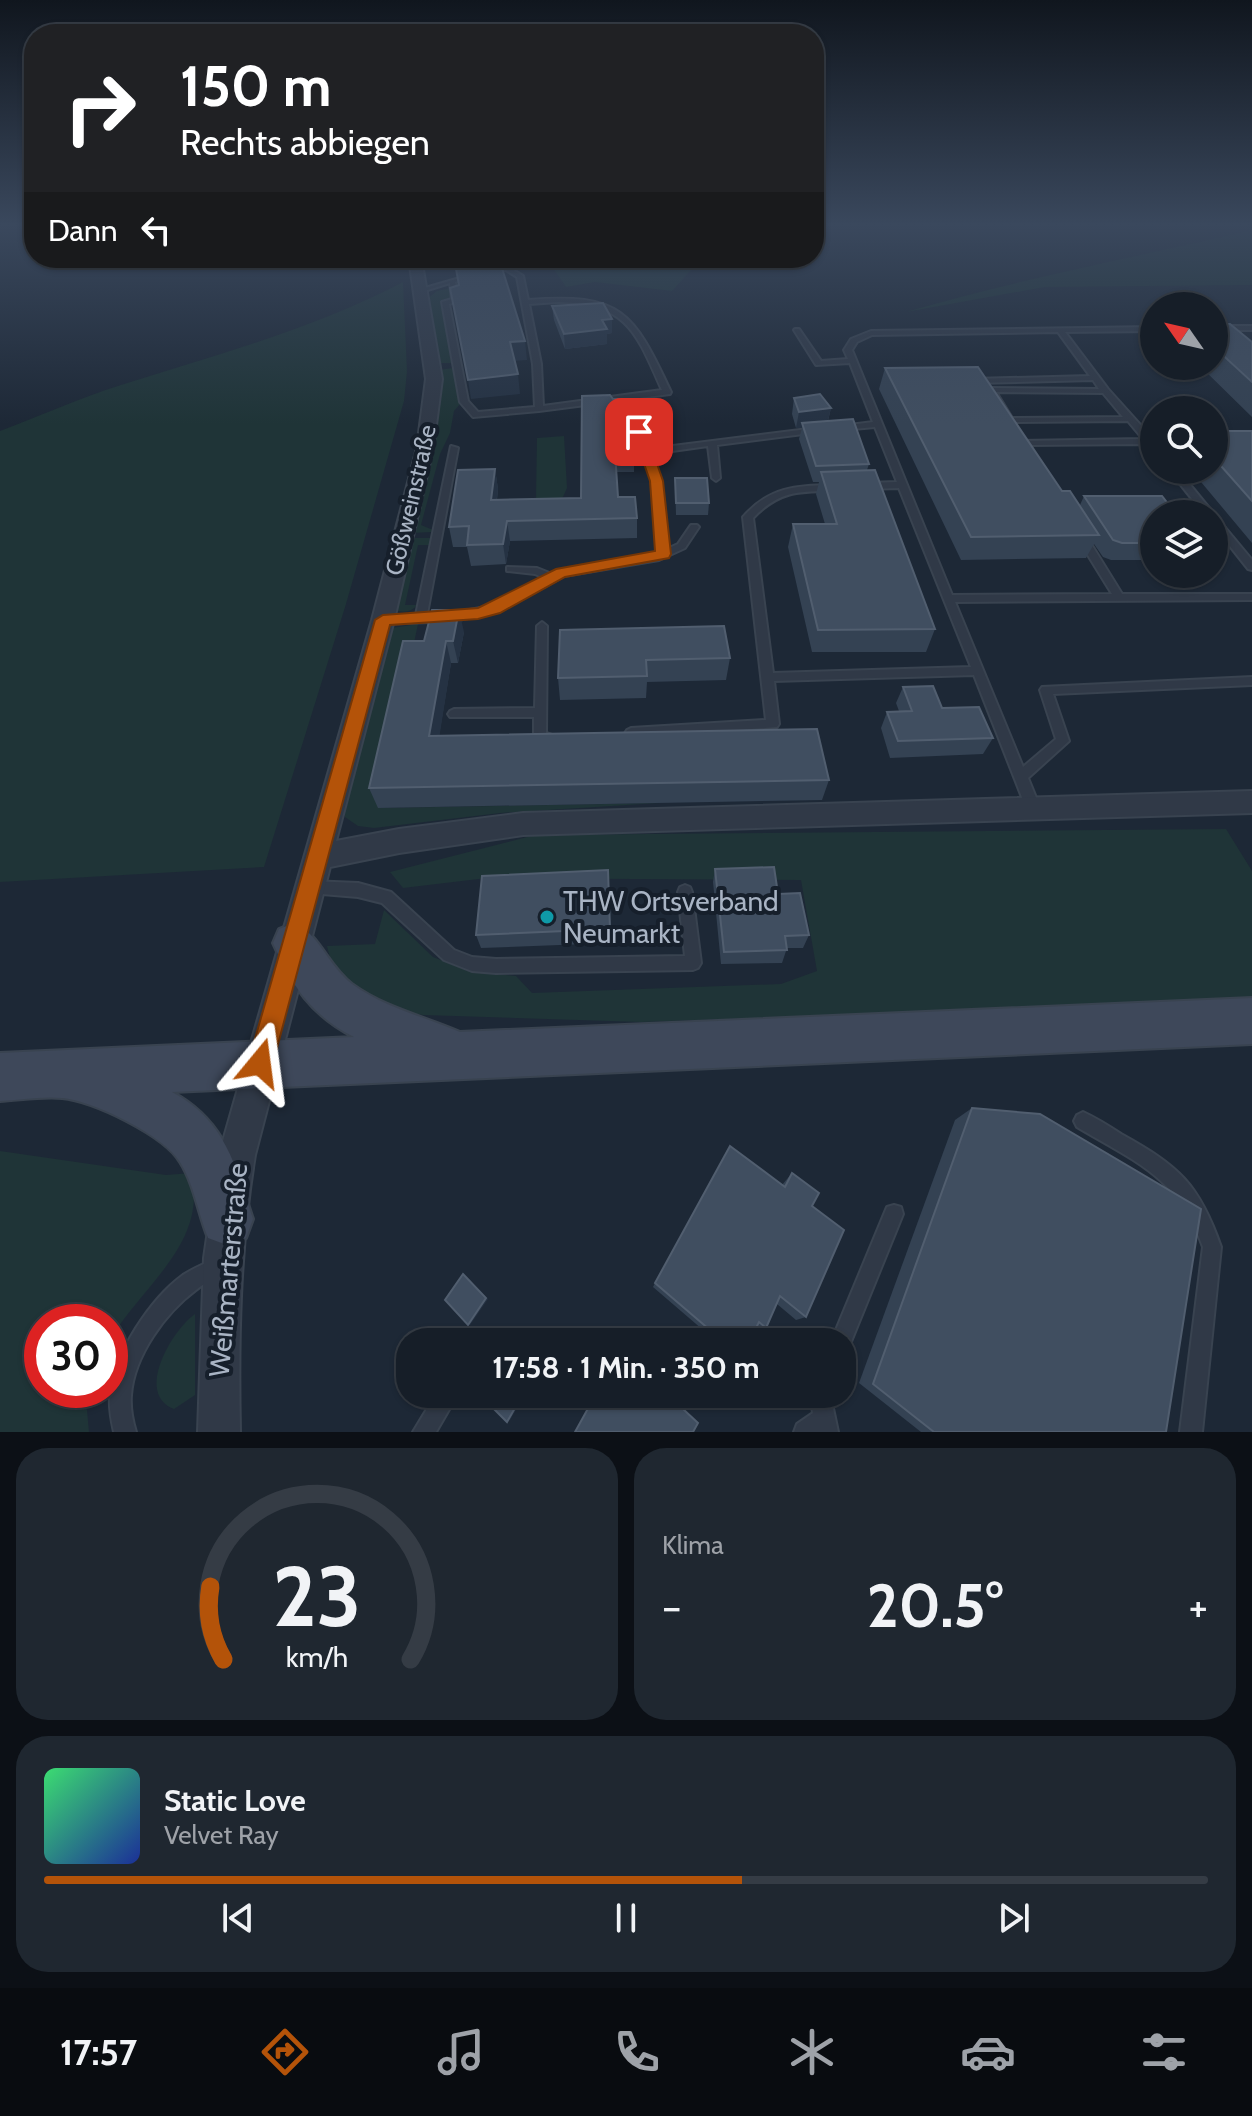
<!DOCTYPE html>
<html lang="de">
<head>
<meta charset="utf-8">
<style>
  :root { --surface:#161e28; --page:#1f2730; --text:#f1f3f6; --muted:#9ea2a8; --line:#353c45; --accent:#b45309 }
  body { margin:0; font-family:Cabin,sans-serif; background:var(--page); color:var(--text); height:100vh; display:flex; flex-direction:column; font-size:30px; white-space:nowrap }
  * { box-sizing:border-box; margin:0 }
  p { font-size:26px; color:var(--muted) }
  .icon { flex:none; width:44px; height:44px; fill:none; stroke:currentColor; stroke-width:2; stroke-linecap:round; stroke-linejoin:round }
  .map { position:relative; height:1432px; overflow:hidden }
  .side { display:flex; flex-direction:column; gap:16px; padding:16px; background:#0c1016; flex:1 }
  .side>* { flex:none }
  .banner { position:absolute; left:24px; top:24px; width:800px; height:244px; border-radius:32px; box-shadow:0 2px 6px #0004,0 0 0 2px var(--line); background:#202124; color:#fff; overflow:hidden }
  .needle { width:52px; rotate:304deg }
  .tools { position:absolute; left:1140px; top:292px; display:grid; gap:16px }
  .tools a { display:grid; place-items:center; width:88px; height:88px; border-radius:50%; background:var(--surface); box-shadow:0 2px 6px #0004,0 0 0 2px var(--line); font-size:40px }
  .speed { position:absolute; left:24px; top:1304px; display:flex; gap:16px; font-size:40px; font-weight:700; text-align:center }
  .speed>* { display:grid; place-content:center; width:104px; height:104px; border-radius:50%; background:var(--surface); box-shadow:0 2px 6px #0004,0 0 0 2px var(--line); line-height:1 }
  .speed .limit { border:12px solid #d22; background:#fff; color:#111 }
  .pin { position:absolute; display:grid; place-items:center; width:68px; height:68px; color:#fff; margin:-34px; border-radius:16px; box-shadow:0 4px 12px #0006 }
  .me { position:absolute; width:88px; margin:-44px; rotate:16deg; stroke-linejoin:round; filter:drop-shadow(0 0 6px #0008) }
  .turn { display:flex; align-items:center; gap:28px; height:168px; padding:0 24px; font-size:36px }
  .turn .icon { width:104px; height:104px; stroke-width:2.5 }
  .turn b { display:block; font-size:56px; line-height:68px }
  .then { display:flex; align-items:center; height:76px; padding:0 24px; background:#0003; gap:16px; font-size:30px }
  .big { font-size:60px; font-weight:800; line-height:1.1 }
  .side .widget { flex:1; display:flex; flex-direction:column; justify-content:center; gap:12px; min-width:0; padding:0 28px; border-radius:32px; background:var(--page) }
  .side .dial { align-items:center; gap:0 }
  .dial svg { height:208px; overflow:visible; fill:none; stroke:var(--line); stroke-width:7; stroke-linecap:round; text-anchor:middle }
  .dial text { fill:var(--text); stroke:none }
  .song { display:flex; align-items:center; gap:24px }
  .cover { width:96px; height:96px; border-radius:12px; background:linear-gradient(135deg,hsl(140 70% 55%),hsl(230 70% 35%)) }
  .played { height:8px; border-radius:4px; background:linear-gradient(90deg,var(--accent) 60%,var(--line) 60%) }
  .keys { display:flex; justify-content:space-around; direction:ltr }
  .heat { display:flex; justify-content:space-between; align-items:center; font-size:44px; direction:ltr }
  .side .tiles { flex:1; display:grid; gap:16px; grid-template-columns:1fr 1fr }
  .widget:last-child { grid-column:span 2 }
  .trip { position:absolute; left:396px; top:1328px; width:460px; height:80px; border-radius:32px; background:var(--surface); box-shadow:0 2px 6px #0004,0 0 0 2px var(--line); font-weight:800; line-height:80px; text-align:center }
  .dock { display:flex; height:128px; justify-content:space-around; align-items:center; background:#090c10; color:var(--muted) }
  .dock .icon { width:56px; height:56px }
  .dock .on { color:var(--accent) }
  .dock b { font-size:36px; color:var(--text) }
  .map>svg:first-child { display:block }
  .green { fill:#1f3437 }
  .lines { fill:none; stroke-linecap:round; stroke-linejoin:round }
  .lane-casing { stroke:#394350; stroke-width:4 }
  .street-casing { stroke:#394350; stroke-width:4 }
  .secondary-casing { stroke:#394350; stroke-width:4 }
  .lane { fill:#303947; fill-rule:evenodd }
  .street { fill:#303947; fill-rule:evenodd }
  .secondary { fill:#3e485a; fill-rule:evenodd }
  .wall { fill:#344253 }
  .shaded-wall { fill:#253243 }
  .building { fill:#404e60; stroke:#515e6f; stroke-width:2 }
  .route { fill:#b45309; stroke:#753606; stroke-width:2 }
  .culture-dot { fill:#0f9aa8; stroke:#161f2b; stroke-width:3 }
  .labels { text-anchor:middle; stroke-width:8; stroke-linejoin:round; paint-order:stroke }
  .street-label { font-size:24px; fill:#a9b4c4; stroke:#161f2b }
  .near-poi-label { font-size:28px; fill:#a9b4c4; stroke:#161f2b; text-anchor:start }
  .near-street-label { font-size:28px; fill:#a9b4c4; stroke:#161f2b }
</style>
</head>
<body>
<div class="map">
<svg width="1252" height="1432" viewBox="0 0 1252 1432">
  <rect width="100%" height="100%" fill="#1d2836"/>
  <g class="green">
    <path d="M 1252,230 L 1252,285 L 1045,287 L 906,312 C 1019,279 1137,257 1252,230 Z"/>
    <polygon points="542,258 702,258 672,291 595,282 566,287 549,262"/>
    <path d="M 403,282 L 407,371 L 404,401 L 346,604 L 264,867 L 0,882 L 0,431 C 40,416 80,398 121,385 C 216,355 313,329 403,282 Z"/>
    <polygon points="451,288 453,299 443,302 452,363 437,363 427,299 437,291"/>
    <polygon points="453,368 460,404 454,411 450,433 440,454 421,525 433,530 432,532 411,533 438,370"/>
    <polygon points="564,436 567,488 562,499 536,499 537,438"/>
    <path d="M 409,538 L 432,538 L 430,545 L 418,545 L 405,605 L 417,605 C 412,612 403,613 396,610 Z"/>
    <polygon points="418,624 379,808 659,803 500,813 374,828 358,826 345,817 344,808 392,628"/>
    <path d="M 1226,829 L 1252,871 L 1252,1001 L 641,1022 L 423,1015 C 377,1007 338,997 327,946 L 375,944 L 384,910 L 433,957 L 468,971 L 516,976 L 532,993 L 781,984 L 817,971 L 801,880 L 487,878 L 403,888 L 390,872 L 535,835 Z"/>
    <path d="M 0,1151 L 166,1175 L 191,1173 C 209,1243 141,1286 110,1340 L 110,1322 L 42,1322 L 42,1390 L 89,1390 L 86,1399 L 89,1432 L 0,1432 Z"/>
    <path d="M 195,1314 L 195,1395 L 174,1409 C 134,1394 172,1330 195,1314 Z"/>
  </g>
  <g class="lines">
    <g class="lane-casing">
      <g id="lane">
        <path d="M 507,266 L 523,276 L 528,300 C 621,293 633,311 671,392 L 670,394 L 539,411 L 473,417 L 460,402 L 442,302 L 452,299 L 450,283 L 421,292 L 418,290 L 474,274 L 474,276 L 455,282 L 459,301 L 449,304 L 468,401 L 478,412 L 535,407 L 533,364 L 517,277 L 506,270 L 489,271 L 486,269 ZM 558,302 C 628,304 636,332 662,390 L 543,406 L 541,364 L 529,304 Z"/>
        <rect x="1214" y="326" width="38" height="4"/>
        <path d="M 1154,327 L 1154,331 L 1065,332 L 1108,389 L 1153,439 L 1153,448 L 1147,444 L 1029,445 L 1031,449 L 1030,451 L 1024,451 L 1019,443 L 1020,441 L 1143,439 L 1128,421 L 1007,422 L 987,390 L 991,388 L 1099,389 L 1093,380 L 973,383 L 969,381 L 973,379 L 1090,376 L 1058,332 L 872,335 L 857,342 L 852,350 L 952,595 L 1112,594 L 1078,539 L 1083,536 L 1088,539 L 1122,594 L 1252,594 L 1252,600 L 955,602 L 1023,767 L 1056,739 L 1040,690 L 1042,687 L 1252,677 L 1252,685 L 1053,694 L 1069,741 L 1028,778 L 1041,810 L 1039,814 L 1034,816 L 1029,814 L 1027,810 L 974,675 L 774,681 L 779,724 L 777,727 L 631,738 L 627,736 L 625,733 L 627,730 L 631,728 L 766,720 L 743,517 C 770,487 794,486 832,485 L 837,488 L 832,491 C 797,491 778,492 753,518 L 773,673 L 971,667 L 899,488 L 867,489 L 863,486 L 867,483 L 897,482 L 875,427 L 842,430 L 838,428 L 842,426 L 873,422 L 850,363 L 816,365 L 794,330 L 795,329 L 799,329 L 821,361 L 848,359 L 844,350 L 851,339 L 871,331 ZM 996,392 L 1103,393 L 1123,417 L 1012,418 Z"/>
        <polygon points="816,428 820,430 819,432 717,445 720,478 716,481 712,478 708,446 651,454 660,481 667,549 678,544 691,525 697,525 699,527 685,548 659,560 564,576 498,612 453,621 383,624 378,620 383,616 416,615 451,446 458,448 427,614 453,613 491,606 544,578 535,574 507,571 507,567 537,568 552,574 561,570 658,553 652,481 635,432 636,430 642,430 649,449"/>
        <polygon points="1169,470 1178,470 1214,514 1204,514"/>
        <polygon points="1214,517 1217,518 1252,560 1252,570 1248,569 1214,526"/>
        <polygon points="542,622 547,626 546,733 552,735 554,738 552,741 540,744 536,742 534,739 534,717 450,717 448,714 450,711 454,709 535,708 537,626"/>
        <polygon points="310,881 358,883 391,892 454,950 472,957 496,959 685,956 678,892 680,887 685,885 690,887 692,892 701,963 698,968 693,970 496,973 472,971 444,960 382,903 358,897 310,893 305,892 303,887 305,882"/>
        <path d="M 1083,1112 C 1096,1118 1109,1126 1121,1134 C 1179,1166 1199,1184 1221,1247 L 1202,1432 L 1180,1432 L 1203,1247 C 1178,1177 1136,1162 1077,1127 L 1074,1121 L 1077,1115 Z"/>
        <polygon points="894,1205 901,1207 903,1214 848,1349 842,1352 842,1342 831,1342 887,1207"/>
        <path d="M 217,1258 L 224,1261 L 227,1268 L 224,1275 C 214,1279 204,1283 196,1290 C 165,1313 134,1356 131,1395 C 130,1408 132,1419 136,1432 L 114,1432 C 111,1419 109,1408 110,1395 C 114,1354 150,1299 183,1275 C 194,1268 206,1263 217,1258 Z"/>
        <polygon points="436,1394 458,1394 436,1432 413,1432"/>
        <polygon points="810,1394 830,1394 838,1432 794,1432 797,1424 813,1413"/>
      </g>
    </g>
    <g class="street-casing">
      <path id="street" d="M 409,258 L 421,258 L 442,379 L 433,448 L 394,620 L 336,841 L 399,829 L 523,813 L 1252,791 L 1252,813 L 523,835 L 399,853 L 330,867 L 255,1155 C 240,1247 238,1339 240,1432 L 198,1432 L 204,1258 L 219,1155 L 372,620 L 417,448 L 426,379 Z"/>
    </g>
    <g class="secondary-casing">
      <path id="secondary" d="M 294,923 C 319,933 328,966 352,984 C 385,1008 423,1016 460,1032 L 1252,998 L 1252,1044 L 172,1092 C 226,1121 235,1165 253,1219 L 246,1238 L 227,1245 L 208,1238 C 198,1213 194,1184 180,1162 C 165,1136 92,1100 62,1098 C 42,1096 20,1100 0,1101 L 0,1053 L 354,1037 C 312,1016 291,985 273,943 L 279,929 Z"/>
    </g>
    <use href="#lane" class="lane"/>
    <use href="#street" class="street"/>
    <use href="#secondary" class="secondary"/>
  </g>
  <g class="wall">
    <polygon points="552,306 612,319 612,333 607,334 607,344 565,349 554,320"/>
    <polygon points="1214,324 1252,342 1252,417 1200,366 1214,366"/>
    <polygon points="885,368 1062,491 1080,505 1084,496 1154,514 1154,560 1111,560 1103,557 1094,544 1086,558 961,560 879,389"/>
    <polygon points="610,395 634,452 634,472 616,472 618,497 637,518 637,538 510,541 506,564 471,566 467,547 453,547 449,527 495,469 498,489 497,500 581,498"/>
    <polygon points="794,398 831,408 828,421 869,464 867,470 935,629 926,652 812,652 788,547 793,524 825,524 816,494 819,482 813,482 799,439 802,428 796,428 792,414"/>
    <polygon points="1214,431 1252,431 1252,543 1191,470 1214,470"/>
    <polygon points="675,478 709,503 708,515 676,515"/>
    <polygon points="560,630 730,658 726,680 647,682 646,698 560,700 558,678"/>
    <polygon points="464,632 458,663 451,663 439,736 829,780 822,800 378,808 369,788 424,641"/>
    <polygon points="903,687 993,738 983,754 890,758 881,728 887,712 899,711 896,703"/>
    <polygon points="715,869 778,894 809,935 803,948 787,948 782,963 721,964 713,882"/>
    <polygon points="608,870 611,943 481,948 476,935"/>
    <polygon points="972,1108 1166,1432 921,1432 859,1383 955,1120"/>
    <polygon points="792,1173 812,1206 806,1317 796,1320 777,1304 766,1328 758,1330 756,1328 749,1342 717,1342 653,1287 655,1283 782,1185"/>
  </g>
  <g class="shaded-wall">
    <polygon points="612,319 612,333 607,334 607,344 565,349 564,334 602,320"/>
    <polygon points="525,341 527,360 512,361 510,342"/>
    <polygon points="518,374 520,394 471,399 468,380"/>
    <polygon points="831,408 827,424 802,423 802,428 796,428 799,412"/>
    <polygon points="495,469 498,489 494,520 491,500"/>
    <polygon points="507,521 510,541 506,564 503,544"/>
    <polygon points="459,610 464,632 458,663 453,641"/>
    <polygon points="446,641 451,663 436,758 429,736"/>
    <polygon points="463,1274 488,1299 470,1325 468,1325"/>
    <polygon points="523,1394 525,1394 510,1420 507,1422"/>
  </g>
  <g class="building">
    <polygon points="501,265 525,341 510,342 518,374 468,380 450,288 459,285 456,269"/>
    <polygon points="603,303 612,319 602,320 607,329 564,334 552,306"/>
    <polygon points="1214,324 1230,324 1252,342 1252,382 1214,347"/>
    <polygon points="978,367 1062,491 1070,491 1099,535 971,537 885,368"/>
    <polygon points="820,394 831,408 799,412 794,398"/>
    <polygon points="610,395 613,399 628,399 634,452 615,452 618,497 635,497 637,518 507,521 503,544 467,545 469,526 449,527 458,470 495,469 491,500 581,498 582,396"/>
    <polygon points="853,419 869,464 816,466 802,423"/>
    <polygon points="1214,431 1252,431 1252,501 1214,458"/>
    <polygon points="875,470 935,629 818,630 793,524 837,524 821,472"/>
    <polygon points="675,478 707,478 709,503 676,503"/>
    <polygon points="1084,496 1162,496 1176,514 1154,514 1154,543 1122,543 1113,540"/>
    <polygon points="432,610 459,610 453,641 446,641 429,736 817,729 829,780 369,788 403,641 424,641"/>
    <polygon points="724,626 730,658 646,660 647,676 558,678 560,630"/>
    <polygon points="933,686 942,708 979,707 993,738 898,741 887,712 912,711 903,687"/>
    <polygon points="774,867 778,894 800,893 809,935 785,936 787,950 724,952 715,869"/>
    <polygon points="608,870 610,929 476,935 482,876"/>
    <polygon points="972,1108 1040,1114 1201,1209 1166,1432 934,1432 873,1384"/>
    <polygon points="730,1146 785,1187 792,1173 819,1193 812,1206 844,1230 806,1317 780,1296 766,1328 759,1322 749,1342 724,1342 655,1283"/>
    <polygon points="463,1274 486,1298 468,1325 445,1300"/>
    <polygon points="525,1331 537,1342 518,1342"/>
    <polygon points="487,1394 523,1394 507,1422 484,1399"/>
    <polygon points="596,1394 667,1394 698,1423 693,1432 575,1432"/>
  </g>
  <linearGradient id="sky" x2="0" y2="1"><stop stop-color="#10161e"/><stop offset="0.53" stop-color="#3a485d"/><stop offset="1" stop-color="#3a485d" stop-opacity="0"/></linearGradient>
  <rect width="1252" height="424" fill="url(#sky)"/>
  <polygon class="route" points="639,428 646,432 663,481 671,554 669,558 565,577 500,613 478,619 390,625 273,1063 269,1072 260,1076 252,1072 248,1063 375,620 383,615 478,608 556,569 655,551 650,481 633,432"/>
  <circle class="culture-dot" cx="547" cy="917" r="8"/>
  <g class="labels">
    <g class="street-label">
      <text transform="translate(411 500) rotate(-77)" y="8">Gößweinstraße</text>
    </g>
    <g class="near-poi-label">
      <text x="563" y="911">THW Ortsverband<tspan x="563" dy="32">Neumarkt</tspan></text>
    </g>
    <g class="near-street-label">
      <text transform="translate(228 1270) rotate(-85)" y="10">Weißmarterstraße</text>
    </g>
  </g>
</svg>
<div class="tools">
<a><svg class="needle" viewBox="-14 -14 28 28"><path d="M0-13l5 13h-10z" fill="#e53935"/><path d="M0 13l5-13h-10z" fill="#9ea2a8"/></svg></a>
<a><svg class="icon" aria-label="search" viewBox="0 0 24 24"><circle cx="10" cy="10" r="6"/><path d="M15 15l6 6"/></svg></a>
<a><svg class="icon" aria-label="layers" viewBox="0 0 24 24"><path d="M12 4l9 5-9 5-9-5zM3 14l9 5 9-5"/></svg></a>
</div>
<div class="speed"><div class="limit">30</div></div>
<div class="pin" style="left:639px;top:432px;background:#d93025"><svg class="icon" aria-label="arrive" viewBox="0 0 24 24"><path d="M6 21V4h12l-3 4 3 4H6"/></svg></div>
<svg class="me" style="left:260px;top:1063px" viewBox="-20 -20 40 40"><path d="M0-17L14 15 0 8-14 15z" fill="#b45309" stroke="#fff" stroke-width="4"/></svg>
<div class="trip">17:58 · 1 Min. · 350 m</div>
<div class="banner">
<div class="turn"><svg class="icon" aria-label="right" viewBox="0 0 24 24"><path d="M7 20v-9h11M14 6l5 5-5 5"/></svg><div><b>150 m</b>Rechts abbiegen</div></div>
<div class="then">Dann<svg class="icon" aria-label="left" viewBox="0 0 24 24"><path d="M17 20v-9H6M10 6l-5 5 5 5"/></svg></div>
</div>
</div>
<section class="side">
<div class="tiles">
<div class="widget dial"><svg viewBox="0 0 100 80">
<path d="M14 69A42 42 0 1 1 86 69"/>
<path d="M14 69A42 42 0 0 1 9 41" stroke="#b45309"/>
<text x="50" y="56" font-size="32" font-weight="700">23</text>
<text x="50" y="72" font-size="11">km/h</text>
</svg></div>
<div class="widget"><p>Klima</p>
<div class="heat"><a>−</a><b class="big">20.5°</b><a>+</a></div>
</div>
<div class="widget">
<div class="song"><i class="cover"></i><div><b>Static Love</b><p>Velvet Ray</p></div></div>
<div class="played"></div>
<div class="keys"><svg class="icon" aria-label="previous" viewBox="0 0 24 24"><path d="M18 5L8 12l10 7zM5 5v14"/></svg><svg class="icon" aria-label="pause" viewBox="0 0 24 24"><path d="M8 5v14M16 5v14"/></svg><svg class="icon" aria-label="next" viewBox="0 0 24 24"><path d="M6 5l10 7-10 7zM19 5v14"/></svg></div>
</div>
</div>
</section>
<nav class="dock">
<b>17:57</b>
<svg class="icon on" aria-label="directions" viewBox="0 0 24 24"><path d="M12 3l9 9-9 9-9-9zM9 14v-3h6M13 9l2 2-2 2"/></svg>
<svg class="icon" aria-label="music" viewBox="0 0 24 24"><path d="M9 18V5l10-2v13"/><circle cx="6" cy="18" r="3"/><circle cx="16" cy="16" r="3"/></svg>
<svg class="icon" aria-label="phone" viewBox="0 0 24 24"><path d="M5 4h4l2 5-3 2q2 4 5 5l2-3 5 2v4C11 20 4 13 5 4z"/></svg>
<svg class="icon" aria-label="climate" viewBox="0 0 24 24"><path d="M12 3v18M4 7l16 10M4 17L20 7"/></svg>
<svg class="icon" aria-label="car" viewBox="0 0 24 24"><path d="M5 17H2v-5l4-1 3-4h7l3 4 3 1v5h-3M9 17h6M6 11h13"/><circle cx="7" cy="17" r="2"/><circle cx="17" cy="17" r="2"/></svg>
<svg class="icon" aria-label="filters" viewBox="0 0 24 24"><path d="M4 7h16M4 17h16"/><circle cx="9" cy="7" r="2"/><circle cx="15" cy="17" r="2"/></svg>
</nav>
</body>
</html>
